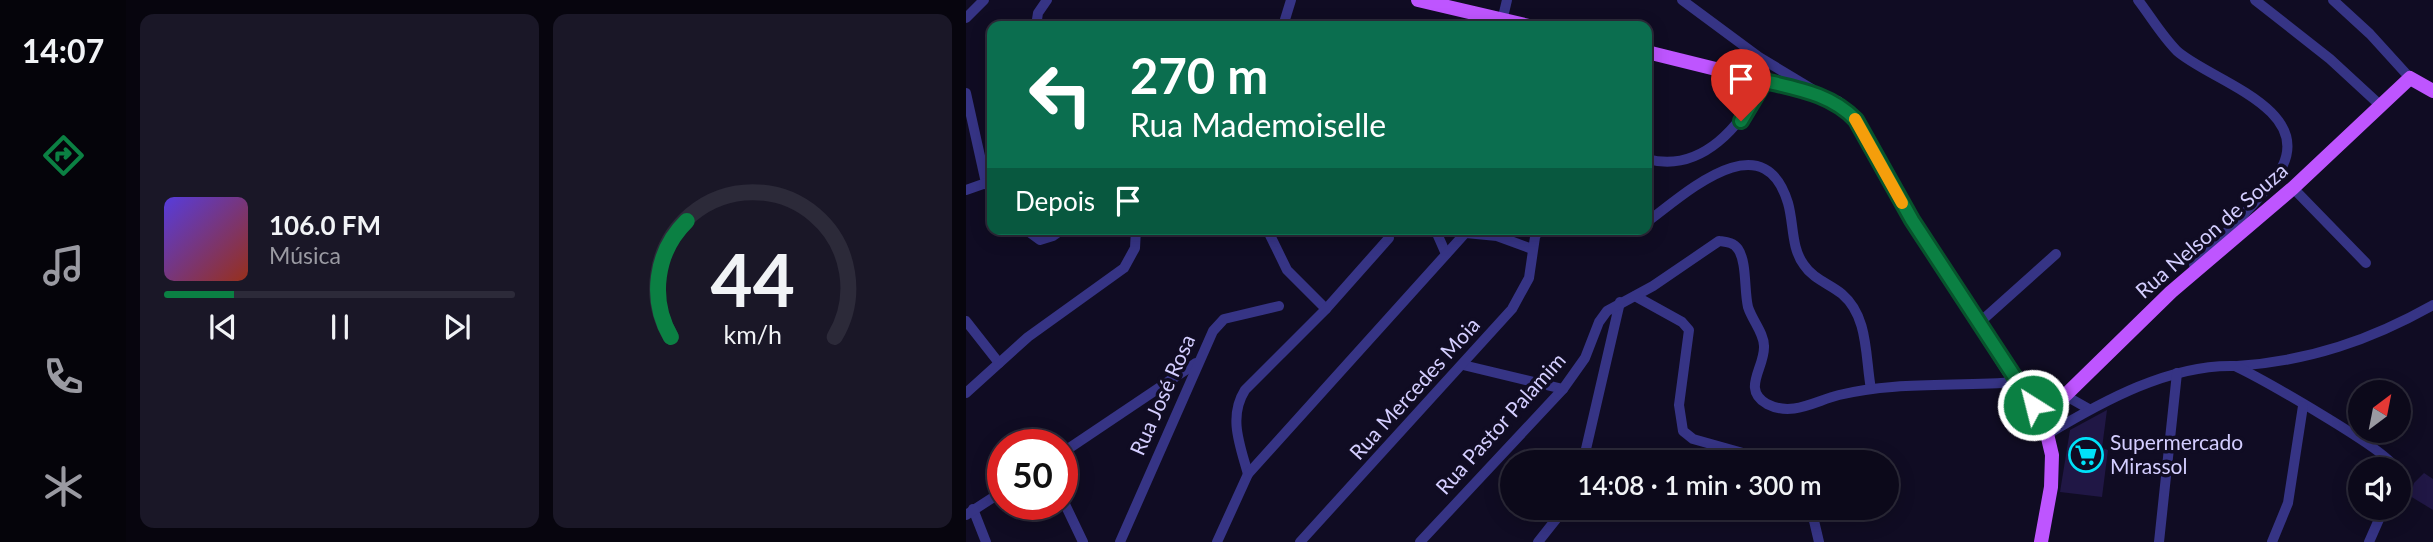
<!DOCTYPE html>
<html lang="pt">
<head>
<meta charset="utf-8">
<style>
  :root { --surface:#0c091a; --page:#1a1727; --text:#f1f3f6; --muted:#9a9aa2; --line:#2c2a39; --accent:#0b8043 }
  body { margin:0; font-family:Lato,sans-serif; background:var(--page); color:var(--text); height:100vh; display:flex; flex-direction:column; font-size:26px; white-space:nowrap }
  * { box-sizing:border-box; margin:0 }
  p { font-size:23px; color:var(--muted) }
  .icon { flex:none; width:38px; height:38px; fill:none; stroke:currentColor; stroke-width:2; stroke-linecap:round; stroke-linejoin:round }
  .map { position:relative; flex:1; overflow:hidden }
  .drawer { display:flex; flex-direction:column; gap:14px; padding:14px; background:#07050e; width:840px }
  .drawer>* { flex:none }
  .banner { position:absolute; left:21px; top:21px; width:665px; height:214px; border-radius:14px; box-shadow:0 4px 18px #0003,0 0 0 2px var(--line); background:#0b6e4f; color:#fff; overflow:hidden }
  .needle { width:46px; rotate:32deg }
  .buttons { position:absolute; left:1382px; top:380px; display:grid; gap:14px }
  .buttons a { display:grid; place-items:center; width:63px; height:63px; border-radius:50%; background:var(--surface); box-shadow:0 4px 18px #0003,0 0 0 2px var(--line); font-size:35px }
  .speed { position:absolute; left:21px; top:429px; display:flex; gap:14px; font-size:35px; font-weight:700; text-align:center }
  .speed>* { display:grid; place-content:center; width:91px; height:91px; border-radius:50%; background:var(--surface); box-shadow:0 4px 18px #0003,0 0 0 2px var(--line); line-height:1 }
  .speed .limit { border:10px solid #d22; background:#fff; color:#111 }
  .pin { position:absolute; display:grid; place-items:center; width:60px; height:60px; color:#fff; margin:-72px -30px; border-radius:50% 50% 50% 0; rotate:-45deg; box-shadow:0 0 7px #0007 }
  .pin .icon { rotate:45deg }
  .me { position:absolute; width:77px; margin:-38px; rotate:324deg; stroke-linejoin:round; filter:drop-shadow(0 0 5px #0008) }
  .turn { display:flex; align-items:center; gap:24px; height:147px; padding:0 28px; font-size:32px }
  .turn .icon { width:91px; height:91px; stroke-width:2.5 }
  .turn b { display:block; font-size:49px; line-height:60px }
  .then { display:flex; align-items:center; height:66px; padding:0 28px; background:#0003; gap:14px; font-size:26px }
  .drawer .widget { flex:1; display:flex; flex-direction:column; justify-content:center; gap:10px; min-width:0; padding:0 24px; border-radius:14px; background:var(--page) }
  .drawer .dial { align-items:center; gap:0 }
  .dial svg { height:182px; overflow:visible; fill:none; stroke:var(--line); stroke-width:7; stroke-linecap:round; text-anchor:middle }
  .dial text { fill:var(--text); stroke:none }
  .song { display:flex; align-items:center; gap:21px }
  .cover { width:84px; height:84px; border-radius:10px; background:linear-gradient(135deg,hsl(250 70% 55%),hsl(10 70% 35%)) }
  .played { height:7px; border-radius:4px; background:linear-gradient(90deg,var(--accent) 20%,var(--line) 20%) }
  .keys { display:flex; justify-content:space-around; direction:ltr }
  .drawer .tiles { flex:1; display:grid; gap:14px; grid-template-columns:repeat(2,1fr) }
  .trip { position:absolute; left:534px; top:450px; width:399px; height:70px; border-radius:35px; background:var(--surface); box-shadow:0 4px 18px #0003,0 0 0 2px var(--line); font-weight:600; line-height:70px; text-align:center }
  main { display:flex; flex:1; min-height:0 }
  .tabs { display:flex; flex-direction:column; width:126px; justify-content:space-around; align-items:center; background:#05040a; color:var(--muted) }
  .tabs .icon { width:49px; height:49px }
  .tabs .on { color:var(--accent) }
  .tabs b { font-size:32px; color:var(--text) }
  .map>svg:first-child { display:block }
  .building { fill:#201745 }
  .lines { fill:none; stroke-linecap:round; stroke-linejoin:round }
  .minor { stroke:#363485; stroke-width:10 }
  .major { stroke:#be55ff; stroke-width:14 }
  .route-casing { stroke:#07532c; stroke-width:18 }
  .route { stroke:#0b8043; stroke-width:12 }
  .slow { stroke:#f59e0b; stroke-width:12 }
  .labels { text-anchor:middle; stroke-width:7; stroke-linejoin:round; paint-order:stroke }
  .street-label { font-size:21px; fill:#d4ceff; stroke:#100c23 }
  .poi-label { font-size:21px; fill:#d4ceff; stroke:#100c23; text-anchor:start }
</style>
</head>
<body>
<main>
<nav class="tabs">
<b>14:07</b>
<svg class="icon on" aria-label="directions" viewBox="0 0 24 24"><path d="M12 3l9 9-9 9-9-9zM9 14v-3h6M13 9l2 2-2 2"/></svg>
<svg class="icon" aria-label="music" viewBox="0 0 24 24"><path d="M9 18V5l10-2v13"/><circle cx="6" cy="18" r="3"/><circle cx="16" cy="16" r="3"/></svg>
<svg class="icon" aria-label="phone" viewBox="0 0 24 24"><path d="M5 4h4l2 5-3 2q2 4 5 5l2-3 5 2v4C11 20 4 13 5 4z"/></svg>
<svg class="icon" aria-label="climate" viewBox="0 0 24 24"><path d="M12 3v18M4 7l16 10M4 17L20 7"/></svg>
</nav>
<section class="drawer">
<div class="tiles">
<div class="widget">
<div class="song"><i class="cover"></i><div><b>106.0 FM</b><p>Música</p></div></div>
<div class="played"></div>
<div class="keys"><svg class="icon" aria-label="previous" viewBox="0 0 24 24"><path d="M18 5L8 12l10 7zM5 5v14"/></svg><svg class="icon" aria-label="pause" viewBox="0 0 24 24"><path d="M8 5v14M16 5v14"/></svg><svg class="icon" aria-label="next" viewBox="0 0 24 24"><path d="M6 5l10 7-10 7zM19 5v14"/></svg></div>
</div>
<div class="widget dial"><svg viewBox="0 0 100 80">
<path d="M14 69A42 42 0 1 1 86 69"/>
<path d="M14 69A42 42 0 0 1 21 18" stroke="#0b8043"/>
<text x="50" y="56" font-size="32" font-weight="700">44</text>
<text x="50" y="72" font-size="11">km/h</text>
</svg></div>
</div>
</section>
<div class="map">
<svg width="1467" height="542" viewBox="0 0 1467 542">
  <rect width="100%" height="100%" fill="#100c23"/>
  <g class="building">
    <polygon points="1141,410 1136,448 1142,450 1136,497 1094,492 1104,430"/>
    <polygon points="1458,473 1467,479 1467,510 1444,496 1448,483"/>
  </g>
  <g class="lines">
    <g class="minor">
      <polyline points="716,0 793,57 846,89"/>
      <path d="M 1172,0 C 1185,17 1196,36 1211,51 C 1242,79 1344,107 1317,165 C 1305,190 1250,242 1228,265"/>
      <polyline points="1289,0 1364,59 1415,106"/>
      <polyline points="1367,0 1404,34 1444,78"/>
      <polyline points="0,18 18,0"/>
      <polyline points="536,21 541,0"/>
      <polyline points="70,26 72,13 81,0"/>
      <polyline points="317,26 325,0"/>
      <polyline points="0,93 20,183"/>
      <path d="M 681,159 C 737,174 776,124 798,81"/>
      <polyline points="1327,188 1400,263"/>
      <polyline points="0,190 20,183 26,190"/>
      <path d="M 681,222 C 718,195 797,120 822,203 C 828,224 825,248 838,265 C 847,279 864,284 876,294 C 903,317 899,357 905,389"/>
      <polyline points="59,229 74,240 87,236 97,229"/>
      <polyline points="301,229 321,270 360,309"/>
      <polyline points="469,229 480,254"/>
      <polyline points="500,233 531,236 566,249"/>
      <polyline points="669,296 716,322 723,330 713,405 717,431 727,439 809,462"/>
      <polyline points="0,321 33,363"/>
      <polyline points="1013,323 1090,254"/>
      <polyline points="497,365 597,389"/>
      <path d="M 1271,366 C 1343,361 1405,340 1467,305"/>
      <polyline points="0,393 62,337 158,268 169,248 170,229"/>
      <polyline points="1100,396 1123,409"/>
      <path d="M 1082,434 C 1137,401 1204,364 1269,366 C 1294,378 1424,451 1430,469"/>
      <polyline points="96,453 230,363"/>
      <polyline points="617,462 654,302"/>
      <path d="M 282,474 C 274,445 262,417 279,390 L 360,309 L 423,238"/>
      <polyline points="96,498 117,542"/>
      <polyline points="845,508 853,542"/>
      <polyline points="7,509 20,542"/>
      <polyline points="0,515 37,491"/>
      <polyline points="154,542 247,331 258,319 313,306"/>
      <polyline points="251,542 282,474 503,229"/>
      <polyline points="334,542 546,309 563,278 569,237 573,229"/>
      <path d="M 454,542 L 597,389 L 619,358 L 633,322 L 641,311 L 687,286 L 753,241 C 760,242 767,242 772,249 C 781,262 778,290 782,307 C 786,320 798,333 798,346 C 799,368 775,389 801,404 C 826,417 849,401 873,395 C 929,381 992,387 1050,382"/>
      <polyline points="572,542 599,508"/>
      <polyline points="1193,542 1211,373"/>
      <polyline points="1306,542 1322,503 1337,406"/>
      <polyline points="1403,542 1418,508"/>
    </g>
    <g class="major">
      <polyline points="452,0 563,26"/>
      <polyline points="681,52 847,93 871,103 890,120 946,220 1050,382 1077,417 1086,455 1085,487 1075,542"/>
      <polyline points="1077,417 1205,292 1327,188 1444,78 1467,91"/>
    </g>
  </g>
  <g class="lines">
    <g class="route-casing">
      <path id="route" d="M 775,121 L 799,81 C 832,89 865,94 890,120 L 946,220 L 1067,405"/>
    </g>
    <use href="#route" class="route"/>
    <polyline class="slow" points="889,119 936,203"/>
  </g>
  <defs>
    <g id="supermarket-ring" transform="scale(1.75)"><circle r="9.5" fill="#100c23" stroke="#00e2f9" stroke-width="1.5"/><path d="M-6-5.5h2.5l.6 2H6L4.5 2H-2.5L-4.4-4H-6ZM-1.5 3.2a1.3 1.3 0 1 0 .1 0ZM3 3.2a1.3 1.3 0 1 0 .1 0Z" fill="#00e2f9"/></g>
  </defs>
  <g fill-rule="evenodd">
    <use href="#supermarket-ring" x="1120" y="455"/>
  </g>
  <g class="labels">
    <g class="street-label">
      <text transform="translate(1246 231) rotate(-41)" y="7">Rua Nelson de Souza</text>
      <text transform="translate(449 389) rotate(-48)" y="7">Rua Mercedes Moia</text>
      <text transform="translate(197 395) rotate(-66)" y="7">Rua José Rosa</text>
      <text transform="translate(535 424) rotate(-48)" y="7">Rua Pastor Palamim</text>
    </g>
    <g class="poi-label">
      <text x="1144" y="450">Supermercado<tspan x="1144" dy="24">Mirassol</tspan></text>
    </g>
  </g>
</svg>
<div class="buttons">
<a><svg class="needle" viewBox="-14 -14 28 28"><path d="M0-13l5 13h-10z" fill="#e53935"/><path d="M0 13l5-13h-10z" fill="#9a9aa2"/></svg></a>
<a><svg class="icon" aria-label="sound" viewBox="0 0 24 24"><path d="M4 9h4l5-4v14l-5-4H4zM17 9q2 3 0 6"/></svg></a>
</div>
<div class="speed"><div class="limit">50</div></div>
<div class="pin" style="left:775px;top:121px;background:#d93025"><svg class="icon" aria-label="arrive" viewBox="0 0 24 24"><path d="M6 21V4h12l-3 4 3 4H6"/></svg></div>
<svg class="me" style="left:1067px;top:405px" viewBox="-20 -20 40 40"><circle r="17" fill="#0b8043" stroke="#fff" stroke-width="3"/><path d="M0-11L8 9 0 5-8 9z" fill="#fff"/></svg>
<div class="trip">14:08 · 1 min · 300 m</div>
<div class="banner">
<div class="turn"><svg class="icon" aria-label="left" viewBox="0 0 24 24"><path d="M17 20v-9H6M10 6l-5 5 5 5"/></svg><div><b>270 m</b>Rua Mademoiselle</div></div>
<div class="then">Depois<svg class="icon" aria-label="arrive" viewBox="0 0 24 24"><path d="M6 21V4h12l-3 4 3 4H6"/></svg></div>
</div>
</div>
</main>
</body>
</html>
